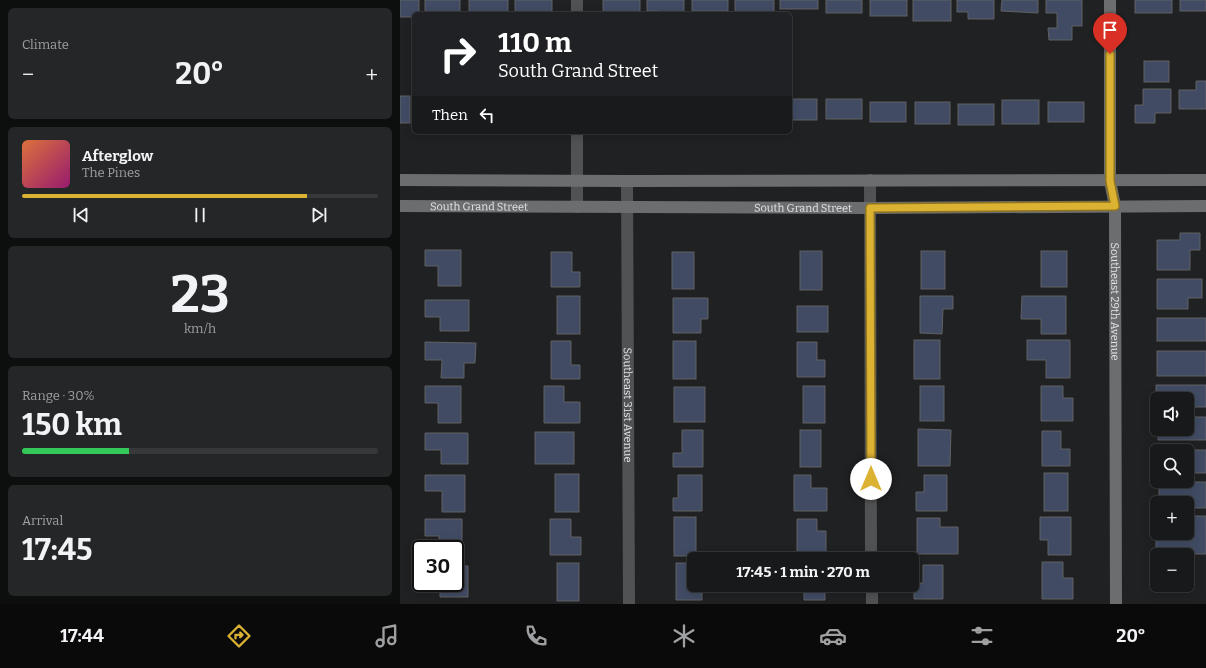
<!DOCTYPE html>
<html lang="en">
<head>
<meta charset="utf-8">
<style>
  :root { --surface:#18191a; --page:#252627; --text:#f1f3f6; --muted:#9fa0a2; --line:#363839; --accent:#dcb233 }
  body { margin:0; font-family:Bitter,serif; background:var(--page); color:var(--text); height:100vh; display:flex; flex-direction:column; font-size:15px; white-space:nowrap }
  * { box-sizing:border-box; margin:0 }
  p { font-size:13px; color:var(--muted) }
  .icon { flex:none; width:22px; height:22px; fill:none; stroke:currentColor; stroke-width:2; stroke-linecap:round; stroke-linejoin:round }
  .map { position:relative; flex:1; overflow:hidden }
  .side { display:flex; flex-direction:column; gap:8px; padding:8px; background:#0d0e0e; width:400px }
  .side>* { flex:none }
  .guide { position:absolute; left:12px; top:12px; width:380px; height:122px; border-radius:6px; box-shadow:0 2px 10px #0003,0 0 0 1px var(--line); background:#202124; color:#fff; overflow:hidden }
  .tools { position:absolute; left:750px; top:392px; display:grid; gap:8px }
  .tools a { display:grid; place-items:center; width:44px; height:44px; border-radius:6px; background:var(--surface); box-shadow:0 2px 10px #0003,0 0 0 1px var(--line); font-size:20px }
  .speed { position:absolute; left:12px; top:540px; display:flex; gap:8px; font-size:20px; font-weight:700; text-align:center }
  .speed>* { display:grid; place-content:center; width:52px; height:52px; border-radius:50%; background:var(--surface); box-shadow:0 2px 10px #0003,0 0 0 1px var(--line); line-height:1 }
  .speed .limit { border:2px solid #111; border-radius:6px; background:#fff; color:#111 }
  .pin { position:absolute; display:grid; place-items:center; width:34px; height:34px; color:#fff; margin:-41px -17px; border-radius:50% 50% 50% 0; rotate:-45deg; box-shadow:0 0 4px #0007 }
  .pin .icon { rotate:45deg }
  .me { position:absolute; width:44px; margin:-22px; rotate:0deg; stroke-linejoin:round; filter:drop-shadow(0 0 3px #0008) }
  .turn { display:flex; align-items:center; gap:14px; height:84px; padding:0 20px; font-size:18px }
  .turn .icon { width:52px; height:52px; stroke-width:2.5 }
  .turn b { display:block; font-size:28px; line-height:34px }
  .then { display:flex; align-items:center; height:38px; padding:0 20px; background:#0003; gap:8px; font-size:15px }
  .big { font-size:30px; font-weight:700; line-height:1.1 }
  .side .tile { flex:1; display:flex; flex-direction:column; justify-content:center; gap:6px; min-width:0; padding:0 14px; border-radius:6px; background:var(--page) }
  .side .dial { align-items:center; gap:0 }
  .dial b { font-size:52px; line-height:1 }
  .song { display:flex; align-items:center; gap:12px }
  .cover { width:48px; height:48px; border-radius:6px; background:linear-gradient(135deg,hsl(20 70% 55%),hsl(320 70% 35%)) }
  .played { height:4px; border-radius:2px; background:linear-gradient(90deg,var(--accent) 80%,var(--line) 80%) }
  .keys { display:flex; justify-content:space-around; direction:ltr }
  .heat { display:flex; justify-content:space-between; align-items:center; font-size:22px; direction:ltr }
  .charge { height:6px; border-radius:3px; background:linear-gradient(90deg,#34c759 30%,var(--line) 0) }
  .trip { position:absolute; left:287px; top:552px; width:232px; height:40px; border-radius:6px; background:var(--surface); box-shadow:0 2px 10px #0003,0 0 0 1px var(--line); font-weight:700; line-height:40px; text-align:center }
  .dock { display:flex; height:64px; justify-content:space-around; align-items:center; background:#0a0a0a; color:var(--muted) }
  .dock .icon { width:28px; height:28px }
  .dock .selected { color:var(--accent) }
  .dock b { font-size:18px; color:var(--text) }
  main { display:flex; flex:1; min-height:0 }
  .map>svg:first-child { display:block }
  .building { fill:#414c64; stroke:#606164 }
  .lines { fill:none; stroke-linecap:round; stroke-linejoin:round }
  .street { stroke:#515253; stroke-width:12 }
  .secondary { stroke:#6c6d6f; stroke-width:12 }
  .route-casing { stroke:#8f7421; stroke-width:10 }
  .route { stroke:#dcb233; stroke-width:7 }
  .labels { text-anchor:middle; stroke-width:4; stroke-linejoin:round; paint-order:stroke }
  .street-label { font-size:11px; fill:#e4e5e7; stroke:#202123 }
</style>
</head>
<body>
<main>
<section class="side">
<div class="tile"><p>Climate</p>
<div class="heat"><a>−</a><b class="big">20°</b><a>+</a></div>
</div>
<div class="tile">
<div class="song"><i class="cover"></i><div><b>Afterglow</b><p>The Pines</p></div></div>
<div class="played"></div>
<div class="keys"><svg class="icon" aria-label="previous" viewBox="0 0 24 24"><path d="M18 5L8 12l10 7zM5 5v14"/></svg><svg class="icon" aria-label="pause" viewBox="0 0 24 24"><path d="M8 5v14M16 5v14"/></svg><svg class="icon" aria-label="next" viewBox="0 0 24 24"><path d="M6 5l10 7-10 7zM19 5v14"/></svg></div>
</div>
<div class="tile dial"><b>23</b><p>km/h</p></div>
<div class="tile"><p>Range · 30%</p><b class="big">150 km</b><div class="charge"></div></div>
<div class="tile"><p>Arrival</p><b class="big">17:45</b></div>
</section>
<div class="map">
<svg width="806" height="604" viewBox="0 0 806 604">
  <rect width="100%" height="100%" fill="#202123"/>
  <g class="building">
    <polygon points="0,0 19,0 19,14 14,14 14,17 0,17"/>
    <rect x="25" y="0" width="35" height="14"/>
    <rect x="69" y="0" width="39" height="14"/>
    <rect x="115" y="0" width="37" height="14"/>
    <rect x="203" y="0" width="37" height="13"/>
    <polygon points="247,0 284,0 284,14 258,14 258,11 247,11"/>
    <rect x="292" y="0" width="36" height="11"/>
    <rect x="335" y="0" width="39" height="13"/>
    <rect x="380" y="0" width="38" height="9"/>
    <rect x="426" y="0" width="36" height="13"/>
    <rect x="470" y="0" width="37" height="16"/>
    <rect x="513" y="0" width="38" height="21"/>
    <polygon points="557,0 594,0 594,19 568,19 568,12 557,12"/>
    <polygon points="602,0 638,0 638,13 601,11"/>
    <polygon points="646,0 682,0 682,26 672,26 672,40 649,40 648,28 657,28 657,13 646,13"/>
    <rect x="735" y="0" width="37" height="13"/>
    <rect x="780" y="0" width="26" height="11"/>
    <rect x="744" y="61" width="25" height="21"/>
    <polygon points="796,81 806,81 806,109 779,109 779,90 796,90"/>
    <polygon points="743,89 771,89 771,113 755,113 755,123 735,123 735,105 743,105"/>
    <rect x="0" y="96" width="10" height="27"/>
    <rect x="390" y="99" width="27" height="21"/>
    <rect x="426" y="99" width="36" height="20"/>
    <rect x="602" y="100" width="37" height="24"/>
    <rect x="470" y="102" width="36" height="20"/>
    <rect x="515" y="102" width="35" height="22"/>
    <rect x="648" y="102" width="36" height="20"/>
    <rect x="558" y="104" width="36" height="21"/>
    <polygon points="780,233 800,233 800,250 790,250 790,270 757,270 757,240 780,240"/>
    <polygon points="25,250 61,250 61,286 38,286 38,266 25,266"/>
    <rect x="400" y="251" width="22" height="39"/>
    <rect x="521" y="251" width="24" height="38"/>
    <rect x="641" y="251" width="26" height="36"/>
    <polygon points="151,252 172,252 172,272 180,272 180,287 151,287"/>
    <rect x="272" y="252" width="22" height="37"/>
    <polygon points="757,279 802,279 802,298 788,298 788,309 757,309"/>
    <rect x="157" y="296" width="23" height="38"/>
    <polygon points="520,296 553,296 553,309 543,309 542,334 520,333"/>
    <polygon points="622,296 666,296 666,334 641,334 641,319 621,319"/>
    <polygon points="273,298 308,298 308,319 301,319 301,333 273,333"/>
    <polygon points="25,300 69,300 69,331 40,331 40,317 25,317"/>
    <rect x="397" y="306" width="31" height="26"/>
    <rect x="757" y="318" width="49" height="23"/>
    <rect x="514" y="340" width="26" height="39"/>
    <polygon points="627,340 670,340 670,378 646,378 646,360 627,360"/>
    <polygon points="151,341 171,341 171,365 180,365 180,379 151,379"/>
    <rect x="273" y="341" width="23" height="38"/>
    <polygon points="25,342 76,343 75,363 64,363 64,378 41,378 42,360 25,360"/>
    <polygon points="397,342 417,342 417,360 425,360 425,377 397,377"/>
    <rect x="757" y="351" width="49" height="25"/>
    <polygon points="756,385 806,385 806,407 787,407 787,399 757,399 757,407 756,407"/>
    <polygon points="25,386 61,386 61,423 38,423 38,403 25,403"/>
    <polygon points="144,386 164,386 164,402 180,402 180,423 144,423"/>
    <rect x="403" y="386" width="22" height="37"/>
    <rect x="520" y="386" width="24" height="35"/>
    <polygon points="641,386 663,386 663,398 673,398 673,421 641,421"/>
    <rect x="274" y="387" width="31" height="35"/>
    <polygon points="787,417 806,417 806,440 758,440 758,429 787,429"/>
    <polygon points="518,429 551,430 550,466 518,466"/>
    <polygon points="282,430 303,430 303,467 273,467 273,453 282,453"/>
    <rect x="400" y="430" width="21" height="37"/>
    <polygon points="642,431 661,431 661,449 670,449 670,466 642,466"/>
    <rect x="135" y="432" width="39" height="32"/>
    <polygon points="25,433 68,433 68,464 41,464 41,450 25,450"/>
    <polygon points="756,450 806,450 806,473 787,473 787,451 757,451 756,473"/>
    <rect x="644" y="473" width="24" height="38"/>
    <rect x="155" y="474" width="24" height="38"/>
    <polygon points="25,475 65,475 65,512 42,512 42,491 25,491"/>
    <polygon points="278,475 302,475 302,511 273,511 273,498 278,498"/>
    <polygon points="394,475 411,475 411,488 427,488 427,511 394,511"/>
    <polygon points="524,475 547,475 547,511 516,511 516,492 524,492"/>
    <polygon points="759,482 806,482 806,508 787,508 787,503 759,503"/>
    <polygon points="756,516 757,516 757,533 787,533 787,516 806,516 806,554 756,554"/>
    <rect x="274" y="517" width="22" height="39"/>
    <polygon points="640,517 671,517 671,555 648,555 648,540 640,540"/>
    <polygon points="517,518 540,518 540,527 558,527 558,554 517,554"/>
    <polygon points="25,519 62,519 62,556 55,556 55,549 39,549 39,536 25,536"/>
    <polygon points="150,519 171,519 171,537 181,537 181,555 150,555"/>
    <polygon points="397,519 417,519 417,531 426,531 426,555 397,555"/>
    <polygon points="642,562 663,562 663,578 673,578 673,599 642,599"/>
    <rect x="157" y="563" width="22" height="38"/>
    <polygon points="276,563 294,563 294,585 302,585 302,600 276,600"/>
    <polygon points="523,565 543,565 543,599 514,599 514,583 523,583"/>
    <polygon points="55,566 68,566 68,597 40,597 40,584 25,584 25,583 55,583"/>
    <polygon points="404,585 431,585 431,587 425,587 425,600 404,600"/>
  </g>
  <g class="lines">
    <g class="street">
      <polyline points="177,0 177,14"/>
      <polyline points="470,180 471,559"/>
      <path id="s1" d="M 227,181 L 229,604"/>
      <polyline points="177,207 177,132"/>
      <polyline points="472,585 472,604"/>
    </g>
    <g class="secondary">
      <path id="s2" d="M 710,0 L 710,181 L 715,206 L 716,604"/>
      <polyline points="0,180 227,181 806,180"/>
      <path id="s3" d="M 0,206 L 470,208 L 806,206"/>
    </g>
  </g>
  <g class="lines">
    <g class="route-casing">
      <polyline id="route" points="471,479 470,208 715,206 710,181 710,54"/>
    </g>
    <use href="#route" class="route"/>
  </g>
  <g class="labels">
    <g class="street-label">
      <text dy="4" stroke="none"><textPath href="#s3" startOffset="79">South Grand Street</textPath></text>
      <text dy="4" stroke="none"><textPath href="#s3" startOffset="403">South Grand Street</textPath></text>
      <text dy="4" stroke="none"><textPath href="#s2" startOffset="302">Southeast 29th Avenue</textPath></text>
      <text dy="4" stroke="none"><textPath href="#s1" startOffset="224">Southeast 31st Avenue</textPath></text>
    </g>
  </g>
</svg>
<div class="tools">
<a><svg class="icon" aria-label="sound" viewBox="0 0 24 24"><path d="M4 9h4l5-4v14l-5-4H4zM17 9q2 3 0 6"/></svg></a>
<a><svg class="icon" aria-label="search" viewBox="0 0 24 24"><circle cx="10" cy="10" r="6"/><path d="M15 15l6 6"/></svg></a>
<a>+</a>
<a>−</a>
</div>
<div class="speed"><div class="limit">30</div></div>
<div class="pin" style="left:710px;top:54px;background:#d93025"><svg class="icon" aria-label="arrive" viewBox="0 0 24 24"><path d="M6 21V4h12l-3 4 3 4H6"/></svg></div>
<svg class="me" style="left:471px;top:479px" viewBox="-20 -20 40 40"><circle r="19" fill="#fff"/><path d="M0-13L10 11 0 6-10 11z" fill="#dcb233"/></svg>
<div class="trip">17:45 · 1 min · 270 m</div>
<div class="guide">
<div class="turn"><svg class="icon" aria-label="right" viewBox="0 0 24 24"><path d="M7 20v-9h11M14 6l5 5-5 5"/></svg><div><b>110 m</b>South Grand Street</div></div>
<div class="then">Then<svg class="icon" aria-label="left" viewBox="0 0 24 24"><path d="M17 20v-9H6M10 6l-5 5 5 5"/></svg></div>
</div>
</div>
</main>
<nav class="dock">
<b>17:44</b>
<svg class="icon selected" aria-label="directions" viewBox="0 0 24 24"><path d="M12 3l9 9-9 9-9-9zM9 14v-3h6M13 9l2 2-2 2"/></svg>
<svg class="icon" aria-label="music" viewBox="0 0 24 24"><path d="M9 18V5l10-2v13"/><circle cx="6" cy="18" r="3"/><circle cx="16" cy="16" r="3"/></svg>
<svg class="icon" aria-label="phone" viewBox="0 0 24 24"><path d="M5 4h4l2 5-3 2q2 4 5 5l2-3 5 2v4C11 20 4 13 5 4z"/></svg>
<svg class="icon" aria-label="climate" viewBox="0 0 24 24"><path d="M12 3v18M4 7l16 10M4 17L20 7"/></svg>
<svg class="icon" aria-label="car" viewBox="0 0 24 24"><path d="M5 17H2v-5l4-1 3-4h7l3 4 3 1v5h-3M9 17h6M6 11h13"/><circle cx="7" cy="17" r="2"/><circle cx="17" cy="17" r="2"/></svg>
<svg class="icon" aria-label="filters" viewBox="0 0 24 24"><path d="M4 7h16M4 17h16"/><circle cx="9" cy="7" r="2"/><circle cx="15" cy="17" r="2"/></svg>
<b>20°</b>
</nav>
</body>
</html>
